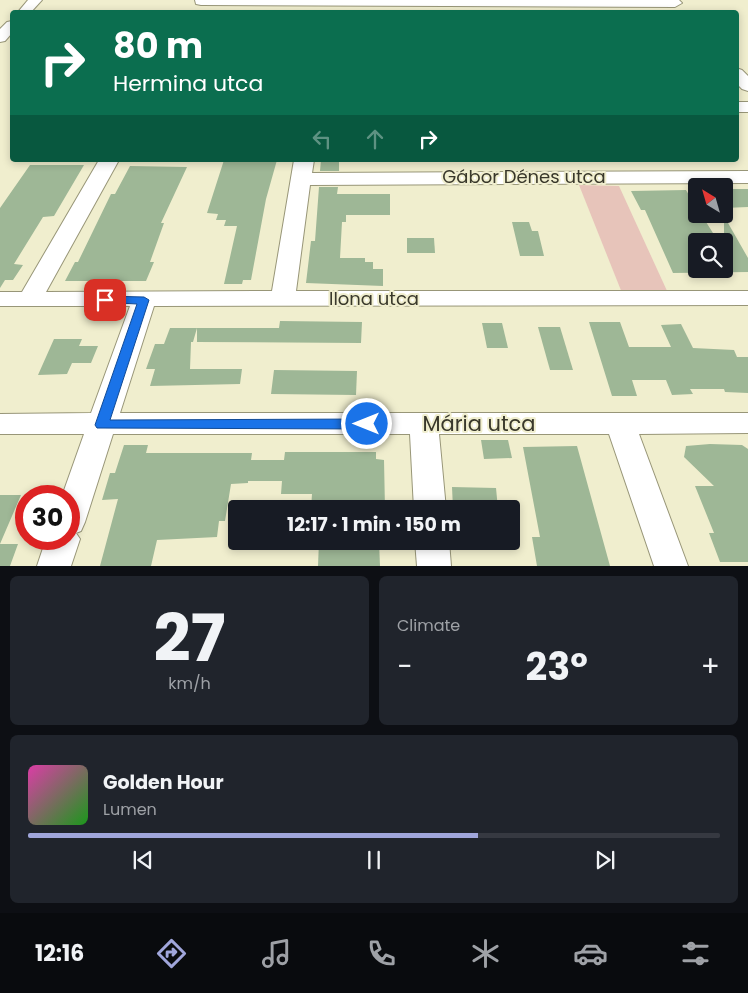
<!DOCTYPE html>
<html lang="en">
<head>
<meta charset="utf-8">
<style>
  :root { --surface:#171b24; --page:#20242c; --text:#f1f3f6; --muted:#9ea1a6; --line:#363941; --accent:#a0a6db }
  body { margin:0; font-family:Poppins,sans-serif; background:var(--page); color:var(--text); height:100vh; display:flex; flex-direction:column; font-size:19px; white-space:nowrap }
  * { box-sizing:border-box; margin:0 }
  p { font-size:16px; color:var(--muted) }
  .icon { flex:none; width:28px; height:28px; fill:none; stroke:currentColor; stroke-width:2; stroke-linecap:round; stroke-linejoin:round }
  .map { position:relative; height:566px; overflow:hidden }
  .side { display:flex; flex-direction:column; gap:10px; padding:10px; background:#0d0f14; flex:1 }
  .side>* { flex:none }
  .banner { position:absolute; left:10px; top:10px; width:729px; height:152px; border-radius:5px; box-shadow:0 2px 8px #0003; background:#0b6e4f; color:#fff; overflow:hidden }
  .needle { width:32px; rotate:323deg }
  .fabs { position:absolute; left:688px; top:178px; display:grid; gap:10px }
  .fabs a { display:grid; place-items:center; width:45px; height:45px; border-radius:5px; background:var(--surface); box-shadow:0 2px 8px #0003; font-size:25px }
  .speed { position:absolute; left:15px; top:485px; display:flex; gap:10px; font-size:25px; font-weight:700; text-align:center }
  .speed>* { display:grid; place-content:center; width:65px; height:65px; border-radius:50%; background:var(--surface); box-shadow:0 2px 8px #0003; line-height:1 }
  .speed .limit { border:8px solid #d22; background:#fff; color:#111 }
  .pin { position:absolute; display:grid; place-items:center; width:42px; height:42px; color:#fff; margin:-21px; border-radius:10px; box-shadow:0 2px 8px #0006 }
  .me { position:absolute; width:55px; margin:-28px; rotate:270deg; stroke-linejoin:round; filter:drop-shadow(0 0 4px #0008) }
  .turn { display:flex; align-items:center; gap:18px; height:105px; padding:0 20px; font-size:22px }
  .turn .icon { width:65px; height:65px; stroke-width:2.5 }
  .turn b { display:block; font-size:35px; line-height:42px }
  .lanes { display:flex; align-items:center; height:48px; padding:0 20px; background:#0003; justify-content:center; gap:25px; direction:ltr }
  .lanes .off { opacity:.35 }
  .big { font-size:38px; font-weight:700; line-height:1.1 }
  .side .tile { flex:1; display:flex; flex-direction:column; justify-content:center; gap:8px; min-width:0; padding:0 18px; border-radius:8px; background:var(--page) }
  .side .dial { align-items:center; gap:0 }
  .dial b { font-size:65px; line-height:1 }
  .song { display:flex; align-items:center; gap:15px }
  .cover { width:60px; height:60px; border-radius:8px; background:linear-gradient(135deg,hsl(320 70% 55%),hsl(120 70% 35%)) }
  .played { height:5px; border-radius:2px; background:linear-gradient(90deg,var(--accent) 65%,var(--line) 65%) }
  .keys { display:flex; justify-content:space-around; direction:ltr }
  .heat { display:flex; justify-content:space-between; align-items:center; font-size:28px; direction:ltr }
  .side .tiles { flex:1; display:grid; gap:10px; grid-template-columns:1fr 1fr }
  .tile:last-child { grid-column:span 2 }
  .trip { position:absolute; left:228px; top:500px; width:292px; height:50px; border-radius:5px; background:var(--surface); box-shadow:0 2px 8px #0003; font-weight:700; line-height:50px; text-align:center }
  .tab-bar { display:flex; height:80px; justify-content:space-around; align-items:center; background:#090b0e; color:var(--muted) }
  .tab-bar .icon { width:35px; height:35px }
  .tab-bar .selected { color:var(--accent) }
  .tab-bar b { font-size:22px; color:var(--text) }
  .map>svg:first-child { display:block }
  .green { fill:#e7c4ba }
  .building { fill:#9eb796 }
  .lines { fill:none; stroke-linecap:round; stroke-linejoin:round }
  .minor-casing { stroke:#989678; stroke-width:2 }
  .minor { fill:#fff; fill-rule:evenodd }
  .route { fill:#1a73e8; stroke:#114b97 }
  .labels { text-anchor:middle; stroke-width:4; stroke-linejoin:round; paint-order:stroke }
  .street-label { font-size:18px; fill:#39382b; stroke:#f0eece }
  .near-street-label { font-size:21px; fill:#39382b; stroke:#f0eece }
</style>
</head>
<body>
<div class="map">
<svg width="748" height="566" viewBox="0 0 748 566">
  <rect width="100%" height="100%" fill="#f0eece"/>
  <polygon class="green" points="579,185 619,186 668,293 622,293"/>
  <g class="building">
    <polygon points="224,160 277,160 266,199 251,280 243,280 242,284 224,284 237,226 224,226 226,220 216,220 218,214 207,213"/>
    <polygon points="321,160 339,160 339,171 320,171"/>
    <polygon points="30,165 84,165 54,216 43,217 14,264 23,265 13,280 5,280 0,288 0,208"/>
    <polygon points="130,166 187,167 161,223 164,223 150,262 154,262 146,281 65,281 75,262 78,262 111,194 115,194"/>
    <polygon points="319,187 338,187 337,194 390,194 390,215 346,215 346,222 342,222 340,258 365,258 365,262 373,262 373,269 383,269 383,286 306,283 311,241 315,241"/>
    <polygon points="724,189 748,189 748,207 724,208"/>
    <polygon points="686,190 696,207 696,214 701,214 718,241 696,241 696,269 724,269 724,216 748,258 748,272 673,273 645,210 641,210 631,191"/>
    <polygon points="512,222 529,222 532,231 538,231 544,256 520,256"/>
    <polygon points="407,238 434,238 435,253 407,253"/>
    <polygon points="280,321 362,322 361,343 197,342 197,328 279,328"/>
    <polygon points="589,322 620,322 629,347 671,347 661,325 681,324 693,348 734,350 737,357 748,357 748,393 725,392 724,389 690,389 693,394 672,395 666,380 632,380 637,396 612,396"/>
    <polygon points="482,323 502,323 508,348 487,348"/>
    <polygon points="538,327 560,327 573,370 550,370"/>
    <polygon points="170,328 197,328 193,342 191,342 190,369 242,369 240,384 150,386 155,369 146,369 155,344 164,344"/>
    <polygon points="54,339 82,339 79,346 98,346 91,363 72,363 67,374 38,375"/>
    <polygon points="274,370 357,371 356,395 271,394"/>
    <polygon points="481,440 508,440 512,458 484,459"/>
    <polygon points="710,444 742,445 748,449 748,562 720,562 709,533 714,533 695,486 714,486 684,457 686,446"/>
    <polygon points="124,445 148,445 146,453 252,453 251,460 284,460 285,452 376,452 376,459 384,460 385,509 311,509 312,494 281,494 282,481 248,481 248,483 231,484 225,521 219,521 217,537 157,540 151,566 100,566 118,499 102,500 110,473 115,473"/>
    <polygon points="577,446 610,566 537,566 532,537 540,537 523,447"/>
    <polygon points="452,487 496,488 498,509 453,509"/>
    <polygon points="0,495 21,495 0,544 18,544 10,566 0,566"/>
    <polygon points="319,541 379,541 380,566 318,566"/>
  </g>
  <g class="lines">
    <g class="minor-casing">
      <g id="minor">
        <polygon points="28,0 42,0 31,12 18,12"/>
        <polygon points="195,0 679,0 682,3 675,7 201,5 196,4"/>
        <polygon points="12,21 12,33 5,41 0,42 0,29 7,22"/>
        <polygon points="736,68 742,70 748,76 748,91 742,89 736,83"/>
        <rect x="736" y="102" width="12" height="10"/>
        <polygon points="99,160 119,160 46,292 272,291 294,160 314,160 312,173 748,171 748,183 310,185 296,291 748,291 748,305 154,306 120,413 748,413 748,433 639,434 688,566 654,566 609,434 439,434 446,509 414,509 410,434 113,434 85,522 81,531 76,533 80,539 71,566 37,566 46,539 69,539 69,496 62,496 84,434 0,434 0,414 91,413 130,306 0,306 0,292 22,292"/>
        <polygon points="415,541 449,541 451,566 417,566"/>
      </g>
    </g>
    <use href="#minor" class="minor"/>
  </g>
  <polygon class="route" points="105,296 144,297 149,300 110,420 367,419 374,424 367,429 97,428 95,425 137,304 101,302 101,298"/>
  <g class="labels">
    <g class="street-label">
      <text x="524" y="183">Gábor Dénes utca</text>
      <text x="374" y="305">Ilona utca</text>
    </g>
    <g class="near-street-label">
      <text x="479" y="431">Mária utca</text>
    </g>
  </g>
</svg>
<div class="fabs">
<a><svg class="needle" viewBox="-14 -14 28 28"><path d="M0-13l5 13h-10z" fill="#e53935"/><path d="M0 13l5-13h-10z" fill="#9ea1a6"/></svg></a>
<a><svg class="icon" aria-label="search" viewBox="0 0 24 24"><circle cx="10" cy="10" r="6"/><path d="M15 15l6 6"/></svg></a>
</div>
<div class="speed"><div class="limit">30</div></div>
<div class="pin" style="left:105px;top:300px;background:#d93025"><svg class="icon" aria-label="arrive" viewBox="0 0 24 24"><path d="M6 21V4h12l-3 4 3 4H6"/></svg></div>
<svg class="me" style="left:367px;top:424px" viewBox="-20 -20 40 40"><circle r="17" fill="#1a73e8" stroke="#fff" stroke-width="3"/><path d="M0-11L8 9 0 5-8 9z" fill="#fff"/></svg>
<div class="trip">12:17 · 1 min · 150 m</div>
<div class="banner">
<div class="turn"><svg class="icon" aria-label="right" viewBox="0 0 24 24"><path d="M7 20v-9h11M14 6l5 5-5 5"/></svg><div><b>80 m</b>Hermina utca</div></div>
<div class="lanes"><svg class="icon off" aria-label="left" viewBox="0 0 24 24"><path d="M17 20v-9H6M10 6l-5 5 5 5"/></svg><svg class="icon off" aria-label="ahead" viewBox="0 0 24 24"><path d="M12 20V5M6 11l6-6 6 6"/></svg><svg class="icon" aria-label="right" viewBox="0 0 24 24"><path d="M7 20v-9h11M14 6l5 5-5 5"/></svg></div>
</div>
</div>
<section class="side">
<div class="tiles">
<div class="tile dial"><b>27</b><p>km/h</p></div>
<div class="tile"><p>Climate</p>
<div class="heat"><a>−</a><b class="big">23°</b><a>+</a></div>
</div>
<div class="tile">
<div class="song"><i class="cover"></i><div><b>Golden Hour</b><p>Lumen</p></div></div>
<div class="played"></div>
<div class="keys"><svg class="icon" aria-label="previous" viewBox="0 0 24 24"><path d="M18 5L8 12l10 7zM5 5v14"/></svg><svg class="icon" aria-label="pause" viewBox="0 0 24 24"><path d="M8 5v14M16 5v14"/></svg><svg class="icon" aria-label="next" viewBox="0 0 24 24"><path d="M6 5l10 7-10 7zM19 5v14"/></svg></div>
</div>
</div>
</section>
<nav class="tab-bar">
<b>12:16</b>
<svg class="icon selected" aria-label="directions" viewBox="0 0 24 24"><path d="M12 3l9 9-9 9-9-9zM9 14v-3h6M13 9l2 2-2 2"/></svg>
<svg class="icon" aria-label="music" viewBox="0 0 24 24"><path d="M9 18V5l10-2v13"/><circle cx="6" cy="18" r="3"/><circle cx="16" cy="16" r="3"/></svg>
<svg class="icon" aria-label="phone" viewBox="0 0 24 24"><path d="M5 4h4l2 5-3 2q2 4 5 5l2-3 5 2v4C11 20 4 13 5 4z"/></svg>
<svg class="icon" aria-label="climate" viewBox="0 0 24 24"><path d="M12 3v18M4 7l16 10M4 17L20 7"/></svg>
<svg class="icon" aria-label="car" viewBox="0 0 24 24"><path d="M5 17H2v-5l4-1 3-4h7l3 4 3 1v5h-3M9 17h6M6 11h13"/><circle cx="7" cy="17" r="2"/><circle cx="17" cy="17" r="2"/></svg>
<svg class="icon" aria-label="filters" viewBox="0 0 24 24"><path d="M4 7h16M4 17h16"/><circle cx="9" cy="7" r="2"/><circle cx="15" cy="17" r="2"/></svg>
</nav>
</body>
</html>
